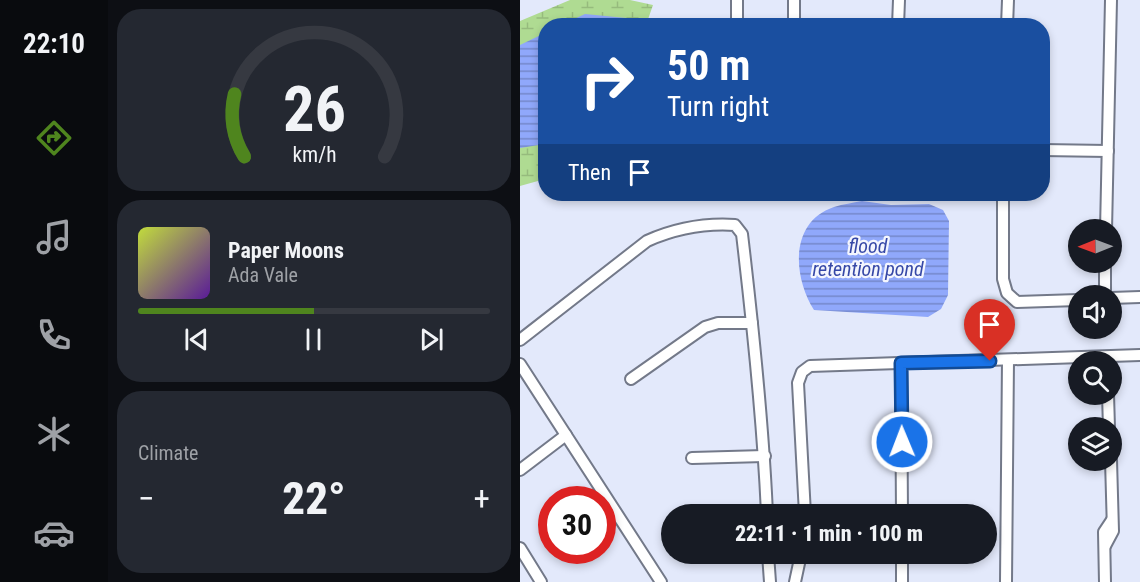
<!DOCTYPE html>
<html lang="en">
<head>
<meta charset="utf-8">
<style>
  :root { --surface:#171b24; --page:#242831; --text:#f1f3f6; --muted:#9ea1a6; --line:#363941; --accent:#4f851e }
  body { margin:0; font-family:"Roboto Condensed",sans-serif; background:var(--page); color:var(--text); height:100vh; display:flex; flex-direction:column; font-size:22px; white-space:nowrap }
  * { box-sizing:border-box; margin:0 }
  p { font-size:20px; color:var(--muted) }
  .icon { flex:none; width:33px; height:33px; fill:none; stroke:currentColor; stroke-width:2; stroke-linecap:round; stroke-linejoin:round }
  .map { position:relative; flex:1; overflow:hidden }
  .side { display:flex; flex-direction:column; gap:9px; padding:9px; background:#0d0f14; width:412px }
  .side>* { flex:none }
  .guide { position:absolute; left:18px; top:18px; width:512px; height:183px; border-radius:24px; box-shadow:0 3px 9px #0003; background:#1a4fa0; color:#fff; overflow:hidden }
  .needle { width:39px; rotate:269deg }
  .tools { position:absolute; left:548px; top:219px; display:grid; gap:12px }
  .tools a { display:grid; place-items:center; width:54px; height:54px; border-radius:50%; background:var(--surface); box-shadow:0 3px 9px #0003; font-size:30px }
  .speed { position:absolute; left:18px; top:486px; display:flex; gap:12px; font-size:30px; font-weight:700; text-align:center }
  .speed>* { display:grid; place-content:center; width:78px; height:78px; border-radius:50%; background:var(--surface); box-shadow:0 3px 9px #0003; line-height:1 }
  .speed .limit { border:9px solid #d22; background:#fff; color:#111 }
  .pin { position:absolute; display:grid; place-items:center; width:51px; height:51px; color:#fff; margin:-62px -26px; border-radius:50% 50% 50% 0; rotate:-45deg; box-shadow:0 0 6px #0007 }
  .pin .icon { rotate:45deg }
  .me { position:absolute; width:66px; margin:-33px; rotate:359deg; stroke-linejoin:round; filter:drop-shadow(0 0 4px #0008) }
  .turn { display:flex; align-items:center; gap:21px; height:126px; padding:0 30px; font-size:27px }
  .turn .icon { width:78px; height:78px; stroke-width:2.5 }
  .turn b { display:block; font-size:42px; line-height:51px }
  .then { display:flex; align-items:center; height:57px; padding:0 30px; background:#0003; gap:12px; font-size:22px }
  .big { font-size:45px; font-weight:800; line-height:1.1 }
  .side .tile { flex:1; display:flex; flex-direction:column; justify-content:center; gap:9px; min-width:0; padding:0 21px; border-radius:24px; background:var(--page) }
  .side .dial { align-items:center; gap:0 }
  .dial svg { height:156px; overflow:visible; fill:none; stroke:var(--line); stroke-width:7; stroke-linecap:round; text-anchor:middle }
  .dial text { fill:var(--text); stroke:none }
  .song { display:flex; align-items:center; gap:18px }
  .cover { width:72px; height:72px; border-radius:9px; background:linear-gradient(135deg,hsl(70 70% 55%),hsl(270 70% 35%)) }
  .played { height:6px; border-radius:3px; background:linear-gradient(90deg,var(--accent) 50%,var(--line) 50%) }
  .keys { display:flex; justify-content:space-around; direction:ltr }
  .heat { display:flex; justify-content:space-between; align-items:center; font-size:33px; direction:ltr }
  .trip { position:absolute; left:141px; top:504px; width:336px; height:60px; border-radius:30px; background:var(--surface); box-shadow:0 3px 9px #0003; font-weight:800; line-height:60px; text-align:center }
  main { display:flex; flex:1; min-height:0 }
  .tabs { display:flex; flex-direction:column; width:108px; justify-content:space-around; align-items:center; background:#090b0e; color:var(--muted) }
  .tabs .icon { width:42px; height:42px }
  .tabs .on { color:var(--accent) }
  .tabs b { font-size:27px; color:var(--text) }
  .map>svg:first-child { display:block }
  .wetland { fill:url(#wetland-marsh) }
  .water { fill:url(#water-rules) }
  .lines { fill:none; stroke-linecap:round; stroke-linejoin:round }
  .minor-casing { stroke:#737989; stroke-width:14 }
  .minor { stroke:#fff; stroke-width:10 }
  .route-casing { stroke:#114b97; stroke-width:15 }
  .route { stroke:#1a73e8; stroke-width:10 }
  .labels { text-anchor:middle; stroke-width:4.5; stroke-linejoin:round; paint-order:stroke }
  .water-label { font-size:20px; font-style:italic; fill:#3648a7; stroke:#f4f6fe }
</style>
</head>
<body>
<main>
<nav class="tabs">
<b>22:10</b>
<svg class="icon on" aria-label="directions" viewBox="0 0 24 24"><path d="M12 3l9 9-9 9-9-9zM9 14v-3h6M13 9l2 2-2 2"/></svg>
<svg class="icon" aria-label="music" viewBox="0 0 24 24"><path d="M9 18V5l10-2v13"/><circle cx="6" cy="18" r="3"/><circle cx="16" cy="16" r="3"/></svg>
<svg class="icon" aria-label="phone" viewBox="0 0 24 24"><path d="M5 4h4l2 5-3 2q2 4 5 5l2-3 5 2v4C11 20 4 13 5 4z"/></svg>
<svg class="icon" aria-label="climate" viewBox="0 0 24 24"><path d="M12 3v18M4 7l16 10M4 17L20 7"/></svg>
<svg class="icon" aria-label="car" viewBox="0 0 24 24"><path d="M5 17H2v-5l4-1 3-4h7l3 4 3 1v5h-3M9 17h6M6 11h13"/><circle cx="7" cy="17" r="2"/><circle cx="17" cy="17" r="2"/></svg>
</nav>
<section class="side">
<div class="tile dial"><svg viewBox="0 0 100 80">
<path d="M14 69A42 42 0 1 1 86 69"/>
<path d="M14 69A42 42 0 0 1 9 37" stroke="#4f851e"/>
<text x="50" y="56" font-size="32" font-weight="700">26</text>
<text x="50" y="72" font-size="11">km/h</text>
</svg></div>
<div class="tile">
<div class="song"><i class="cover"></i><div><b>Paper Moons</b><p>Ada Vale</p></div></div>
<div class="played"></div>
<div class="keys"><svg class="icon" aria-label="previous" viewBox="0 0 24 24"><path d="M18 5L8 12l10 7zM5 5v14"/></svg><svg class="icon" aria-label="pause" viewBox="0 0 24 24"><path d="M8 5v14M16 5v14"/></svg><svg class="icon" aria-label="next" viewBox="0 0 24 24"><path d="M6 5l10 7-10 7zM19 5v14"/></svg></div>
</div>
<div class="tile"><p>Climate</p>
<div class="heat"><a>−</a><b class="big">22°</b><a>+</a></div>
</div>
</section>
<div class="map">
<svg width="620" height="582" viewBox="0 0 620 582">
  <defs>
    <pattern id="wetland-marsh" width="20" height="14" patternUnits="userSpaceOnUse" patternTransform="scale(1.5)"><rect width="20" height="14" fill="#afdb92"/><path d="M1 5h8M5 5V1M11 12h8M15 12V8" fill="none" stroke="#96bb7d"/></pattern>
    <pattern id="water-rules" width="6" height="5" patternUnits="userSpaceOnUse" patternTransform="scale(1.5)"><rect width="6" height="5" fill="#90a8fb"/><path d="M0 2.5h6" fill="none" stroke="#7487ca"/></pattern>
  </defs>
  <rect width="100%" height="100%" fill="#e3e9fb"/>
  <polygon class="wetland" points="50,0 110,0 133,5 126,25 26,26 25,179 0,186 0,21"/>
  <g class="water">
    <polygon points="65,14 106,18 104,25 41,25"/>
    <polygon points="25,33 25,144 0,148 0,45"/>
    <path d="M 342,201 L 371,205 L 409,204 L 423,210 L 429,221 L 428,295 L 421,309 L 408,317 L 294,310 C 273,277 269,222 314,207 C 323,204 333,203 342,201 Z"/>
  </g>
  <g class="lines">
    <g class="minor-casing">
      <g id="minor">
        <polyline points="217,26 217,0"/>
        <polyline points="274,26 274,0"/>
        <polyline points="378,26 379,0"/>
        <polyline points="487,26 488,0"/>
        <polyline points="522,150 588,151"/>
        <polyline points="483,194 483,279 487,293 497,302 558,300"/>
        <polyline points="586,230 591,0"/>
        <polyline points="585,296 585,262"/>
        <polyline points="591,298 620,297"/>
        <path d="M 0,340 L 127,241 C 154,229 185,223 215,225 L 222,234 C 233,327 243,421 247,514"/>
        <polyline points="381,363 382,514"/>
        <polyline points="0,364 141,582"/>
        <polyline points="111,379 185,327 198,323 232,323"/>
        <polyline points="588,394 589,428"/>
        <polyline points="172,458 245,456"/>
        <polyline points="0,470 46,435"/>
        <polyline points="285,514 278,383 282,372 290,366 620,355"/>
        <polyline points="585,546 593,531 591,460"/>
        <polyline points="0,548 21,582"/>
        <polyline points="248,554 250,582"/>
        <polyline points="275,582 281,554"/>
        <polyline points="382,582 382,554"/>
        <polyline points="486,582 488,360"/>
        <polyline points="585,582 584,532 592,520"/>
      </g>
    </g>
    <use href="#minor" class="minor"/>
  </g>
  <g class="lines">
    <g class="route-casing">
      <polyline id="route" points="382,442 381,363 470,361"/>
    </g>
    <use href="#route" class="route"/>
  </g>
  <g class="labels">
    <g class="water-label">
      <text x="348" y="253">flood<tspan x="348" dy="23">retention pond</tspan></text>
    </g>
  </g>
</svg>
<div class="tools">
<a><svg class="needle" viewBox="-14 -14 28 28"><path d="M0-13l5 13h-10z" fill="#e53935"/><path d="M0 13l5-13h-10z" fill="#9ea1a6"/></svg></a>
<a><svg class="icon" aria-label="sound" viewBox="0 0 24 24"><path d="M4 9h4l5-4v14l-5-4H4zM17 9q2 3 0 6"/></svg></a>
<a><svg class="icon" aria-label="search" viewBox="0 0 24 24"><circle cx="10" cy="10" r="6"/><path d="M15 15l6 6"/></svg></a>
<a><svg class="icon" aria-label="layers" viewBox="0 0 24 24"><path d="M12 4l9 5-9 5-9-5zM3 14l9 5 9-5"/></svg></a>
</div>
<div class="speed"><div class="limit">30</div></div>
<div class="pin" style="left:470px;top:361px;background:#d93025"><svg class="icon" aria-label="arrive" viewBox="0 0 24 24"><path d="M6 21V4h12l-3 4 3 4H6"/></svg></div>
<svg class="me" style="left:382px;top:442px" viewBox="-20 -20 40 40"><circle r="17" fill="#1a73e8" stroke="#fff" stroke-width="3"/><path d="M0-11L8 9 0 5-8 9z" fill="#fff"/></svg>
<div class="trip">22:11 · 1 min · 100 m</div>
<div class="guide">
<div class="turn"><svg class="icon" aria-label="right" viewBox="0 0 24 24"><path d="M7 20v-9h11M14 6l5 5-5 5"/></svg><div><b>50 m</b>Turn right</div></div>
<div class="then">Then<svg class="icon" aria-label="arrive" viewBox="0 0 24 24"><path d="M6 21V4h12l-3 4 3 4H6"/></svg></div>
</div>
</div>
</main>
</body>
</html>
